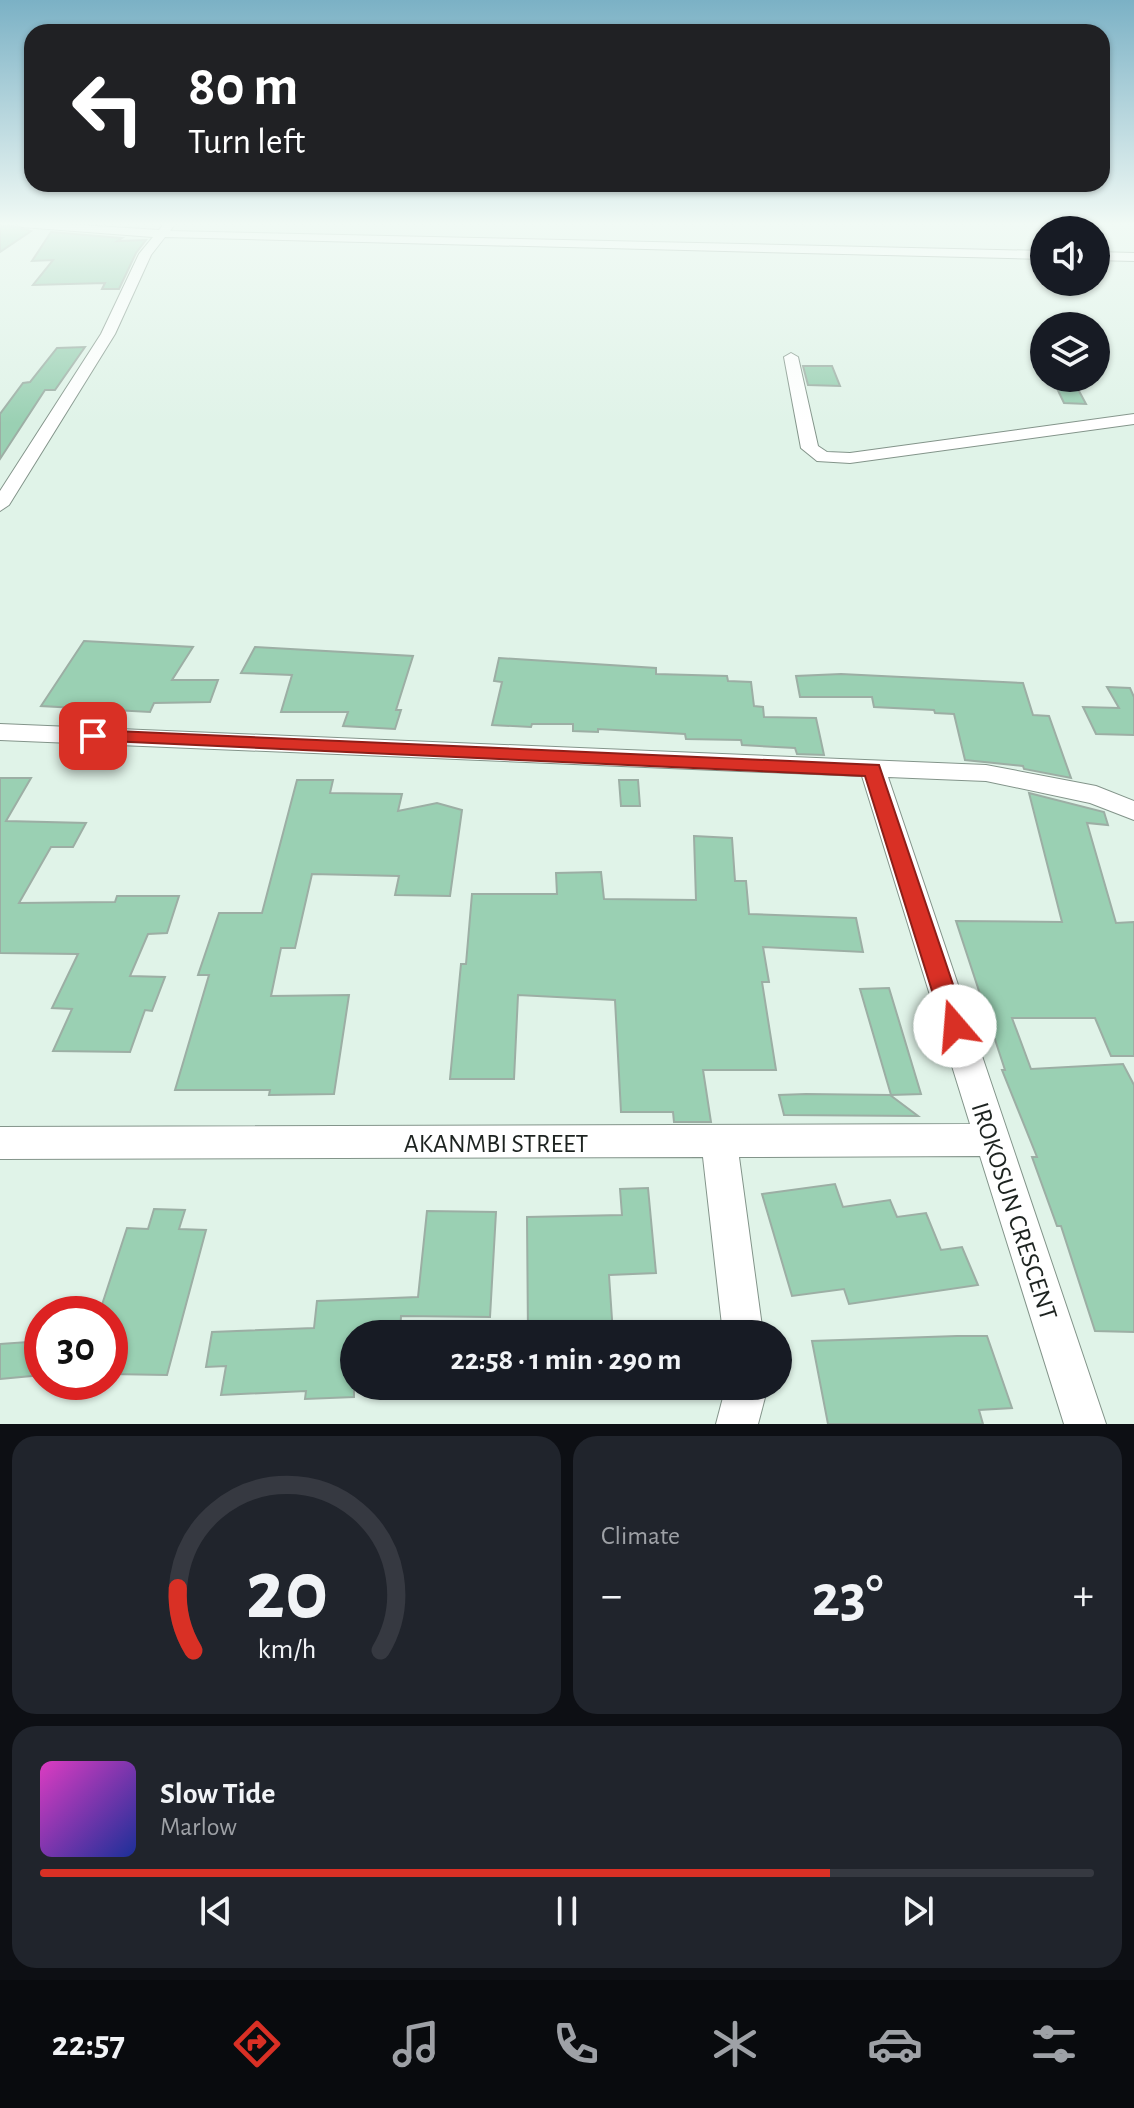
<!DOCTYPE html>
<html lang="en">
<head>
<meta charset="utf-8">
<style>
  :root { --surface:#171b24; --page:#20242c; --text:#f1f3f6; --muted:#9ea1a6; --line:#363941; --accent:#d93025 }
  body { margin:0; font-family:"Alegreya Sans",sans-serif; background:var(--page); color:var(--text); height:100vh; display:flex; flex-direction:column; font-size:30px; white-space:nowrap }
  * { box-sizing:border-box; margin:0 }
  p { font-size:26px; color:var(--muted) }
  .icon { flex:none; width:44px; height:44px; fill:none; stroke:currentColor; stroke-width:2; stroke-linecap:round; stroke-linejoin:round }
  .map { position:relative; height:1424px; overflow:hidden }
  .sheet { display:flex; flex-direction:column; gap:12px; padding:12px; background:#0d0f14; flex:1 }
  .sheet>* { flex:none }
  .hud { position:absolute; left:24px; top:24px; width:1086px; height:168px; border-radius:24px; box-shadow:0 2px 6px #0004; background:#202124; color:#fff; overflow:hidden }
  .controls { position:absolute; left:1030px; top:216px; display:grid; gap:16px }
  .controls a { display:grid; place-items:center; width:80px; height:80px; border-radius:50%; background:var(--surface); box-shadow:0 2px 6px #0004; font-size:40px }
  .speed { position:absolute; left:24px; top:1296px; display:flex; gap:16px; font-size:40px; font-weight:700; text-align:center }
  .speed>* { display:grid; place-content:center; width:104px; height:104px; border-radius:50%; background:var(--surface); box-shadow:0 2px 6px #0004; line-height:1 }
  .speed .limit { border:12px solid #d22; background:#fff; color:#111 }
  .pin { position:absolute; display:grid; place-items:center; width:68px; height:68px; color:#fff; margin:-34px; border-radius:16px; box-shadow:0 4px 12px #0006 }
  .me { position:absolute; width:88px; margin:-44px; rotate:342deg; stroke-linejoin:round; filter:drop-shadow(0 0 6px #0008) }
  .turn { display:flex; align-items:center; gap:28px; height:168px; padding:0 32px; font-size:36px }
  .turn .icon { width:104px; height:104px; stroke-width:2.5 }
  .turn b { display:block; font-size:56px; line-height:68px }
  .big { font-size:60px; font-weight:600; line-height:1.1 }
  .sheet .tile { flex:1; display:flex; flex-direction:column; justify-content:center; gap:12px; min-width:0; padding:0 28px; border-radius:24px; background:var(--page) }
  .sheet .dial { align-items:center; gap:0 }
  .dial svg { height:208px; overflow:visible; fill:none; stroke:var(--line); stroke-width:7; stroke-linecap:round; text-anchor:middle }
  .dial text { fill:var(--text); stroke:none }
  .song { display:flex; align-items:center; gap:24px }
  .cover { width:96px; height:96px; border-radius:12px; background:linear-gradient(135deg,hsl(310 70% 55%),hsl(230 70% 35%)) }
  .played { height:8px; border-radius:4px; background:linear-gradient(90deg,var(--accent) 75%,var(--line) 75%) }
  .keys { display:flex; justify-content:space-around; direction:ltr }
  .heat { display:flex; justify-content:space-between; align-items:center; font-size:44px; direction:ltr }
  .sheet .tiles { flex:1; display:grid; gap:12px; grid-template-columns:1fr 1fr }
  .tile:last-child { grid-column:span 2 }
  .trip { position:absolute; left:340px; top:1320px; width:452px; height:80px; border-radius:40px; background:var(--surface); box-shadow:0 2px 6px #0004; font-weight:600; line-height:80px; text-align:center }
  .tab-bar { display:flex; height:128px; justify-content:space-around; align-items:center; background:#090b0e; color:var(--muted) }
  .tab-bar .icon { width:56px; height:56px }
  .tab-bar .on { color:var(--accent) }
  .tab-bar b { font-size:36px; color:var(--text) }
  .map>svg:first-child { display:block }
  .building { fill:#9ad0b3; stroke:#9caea4; stroke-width:2 }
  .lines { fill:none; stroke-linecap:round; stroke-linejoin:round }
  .minor-casing { stroke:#83948a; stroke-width:2 }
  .minor { fill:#fff; fill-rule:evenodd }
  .route { fill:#d93025; stroke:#8d1f18; stroke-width:2 }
  .labels { text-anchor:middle; stroke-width:7; stroke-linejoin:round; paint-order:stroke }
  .near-street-label { font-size:26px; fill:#1d2320; stroke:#fff }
</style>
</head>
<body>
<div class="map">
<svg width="1134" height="1424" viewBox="0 0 1134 1424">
  <rect width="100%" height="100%" fill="#e0f3e8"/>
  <g class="building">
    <polygon points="0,226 14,226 31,231 0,252"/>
    <polygon points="51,232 122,238 117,241 146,240 136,253 119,289 102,289 105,283 33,285 53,260 32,261"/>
    <polygon points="85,347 55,390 45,390 0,459 0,414 23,383 30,382 57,348"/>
    <polygon points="803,366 832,366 840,386 808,385"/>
    <polygon points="1052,378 1072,378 1086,404 1064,403"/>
    <polygon points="84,641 193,647 172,680 218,680 210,702 154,703 150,712 41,706"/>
    <polygon points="255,647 413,656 396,710 401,710 395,729 343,726 348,712 281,712 292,675 241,673"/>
    <polygon points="499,658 656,668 656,674 727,676 728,681 751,682 754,706 763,707 764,717 816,718 824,755 797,754 795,748 742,745 741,740 686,739 685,734 598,729 598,732 573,731 573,724 532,724 531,727 492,725 502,682 494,681"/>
    <polygon points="841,674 1023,683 1033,715 1049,716 1071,778 1024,769 1023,766 965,760 954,714 935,713 934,710 874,707 872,697 800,697 796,676"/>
    <polygon points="1107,687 1130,688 1134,697 1134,735 1096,734 1083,707 1119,708"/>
    <polygon points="0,778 31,778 6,821 86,823 73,847 51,847 19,903 115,902 117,896 179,896 167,933 148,934 130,976 165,977 152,1011 145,1010 130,1052 53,1051 72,1009 52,1008 78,954 0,953"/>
    <polygon points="297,780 333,780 330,793 402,794 398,811 437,803 462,810 450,896 395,895 399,876 312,874 295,948 281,948 271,996 349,995 334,1094 269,1095 270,1090 175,1090 209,975 198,975 219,913 262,913"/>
    <polygon points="619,780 638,780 640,806 621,806"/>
    <polygon points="1029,793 1104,812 1108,825 1087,823 1116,923 1134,922 1134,1056 1111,1056 1095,1018 1012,1018 1031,1069 1123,1064 1134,1085 1134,1332 1095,1331 1061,1226 1057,1226 1032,1157 1037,1157 1002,1070 1005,1070 956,921 1062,922"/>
    <polygon points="694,836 732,838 735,881 746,881 749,914 856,918 863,952 763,947 769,982 762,982 776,1070 703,1070 711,1122 674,1122 673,1112 621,1112 615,1000 518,995 514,1079 450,1079 461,964 466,964 472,894 557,894 556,873 601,872 604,899 696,900"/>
    <polygon points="889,988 921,1094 891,1095 860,989"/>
    <polygon points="806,1094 890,1095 918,1116 784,1115 779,1095"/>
    <polygon points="835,1184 843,1207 890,1200 897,1217 926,1213 941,1250 962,1247 978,1285 849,1304 844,1289 792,1296 762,1194"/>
    <polygon points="648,1188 656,1273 609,1275 613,1334 528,1334 527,1217 622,1215 620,1189"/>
    <polygon points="154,1209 185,1210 179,1229 206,1230 167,1375 110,1374 110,1314 99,1314 127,1228 148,1229"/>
    <polygon points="427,1211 496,1212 490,1317 401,1316 400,1334 354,1334 354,1397 305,1399 306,1391 221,1395 226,1366 206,1367 212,1332 314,1328 317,1301 418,1297"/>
    <polygon points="957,1336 987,1336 1012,1408 979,1410 983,1424 828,1424 812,1341"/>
    <polygon points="42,1341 42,1375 0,1379 0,1344"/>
  </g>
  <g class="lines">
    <g class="minor-casing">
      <g id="minor">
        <polygon points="16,224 64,224 159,230 164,224 175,224 170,231 1044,251 1044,259 165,237 151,255 115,334 9,505 0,511 0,491 101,334 139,254 153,237 22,227"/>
        <polygon points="1096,252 1134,253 1134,261 1096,260"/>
        <polygon points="791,353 798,357 818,446 827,452 850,453 1134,414 1134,424 850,463 817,461 801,448 784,357"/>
        <polygon points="0,724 986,765 1096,786 1134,801 1134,820 1090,803 986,781 888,777 1106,1424 1064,1424 980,1156 739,1157 763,1334 723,1334 703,1157 0,1159 0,1127 970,1124 862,776 0,740"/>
        <polygon points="726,1386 768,1386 758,1424 716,1424"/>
      </g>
    </g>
    <use href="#minor" class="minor"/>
  </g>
  <linearGradient id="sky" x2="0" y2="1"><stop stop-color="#7bb1c5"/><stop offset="0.53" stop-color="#f1faf5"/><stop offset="1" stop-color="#f1faf5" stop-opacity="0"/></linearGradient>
  <rect width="1134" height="423" fill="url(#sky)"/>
  <polygon class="route" points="93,730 879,765 967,1026 963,1033 955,1036 946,1033 943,1026 865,776 87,740 84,736 87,732"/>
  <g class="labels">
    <g class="near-street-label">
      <text x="496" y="1152">AKANMBI STREET</text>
      <text transform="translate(1015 1211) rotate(72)" y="9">IROKOSUN CRESCENT</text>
    </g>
  </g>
</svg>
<div class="controls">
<a><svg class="icon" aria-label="sound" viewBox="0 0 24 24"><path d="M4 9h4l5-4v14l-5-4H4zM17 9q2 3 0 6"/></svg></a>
<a><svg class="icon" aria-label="layers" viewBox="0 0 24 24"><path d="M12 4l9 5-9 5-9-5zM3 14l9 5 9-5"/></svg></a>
</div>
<div class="speed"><div class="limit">30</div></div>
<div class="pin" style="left:93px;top:736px;background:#d93025"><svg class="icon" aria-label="arrive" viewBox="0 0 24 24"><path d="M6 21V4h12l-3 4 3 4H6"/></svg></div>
<svg class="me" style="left:955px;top:1026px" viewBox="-20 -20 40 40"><circle r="19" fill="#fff"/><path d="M0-13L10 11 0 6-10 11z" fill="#d93025"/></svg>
<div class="trip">22:58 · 1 min · 290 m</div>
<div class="hud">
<div class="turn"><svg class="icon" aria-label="left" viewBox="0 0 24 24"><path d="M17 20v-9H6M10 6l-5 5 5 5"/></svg><div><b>80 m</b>Turn left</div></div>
</div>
</div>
<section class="sheet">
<div class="tiles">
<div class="tile dial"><svg viewBox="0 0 100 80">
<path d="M14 69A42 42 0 1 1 86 69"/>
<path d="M14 69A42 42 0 0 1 8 45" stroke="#d93025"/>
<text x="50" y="56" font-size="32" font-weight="700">20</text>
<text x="50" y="72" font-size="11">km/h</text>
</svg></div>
<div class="tile"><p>Climate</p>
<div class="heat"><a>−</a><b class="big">23°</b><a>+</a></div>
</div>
<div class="tile">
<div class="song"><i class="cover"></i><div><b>Slow Tide</b><p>Marlow</p></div></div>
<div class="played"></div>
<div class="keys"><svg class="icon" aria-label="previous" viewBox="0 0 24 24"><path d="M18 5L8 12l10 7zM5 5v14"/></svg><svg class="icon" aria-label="pause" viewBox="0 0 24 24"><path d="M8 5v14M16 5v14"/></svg><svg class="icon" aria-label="next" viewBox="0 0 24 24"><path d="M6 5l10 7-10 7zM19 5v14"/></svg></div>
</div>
</div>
</section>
<nav class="tab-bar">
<b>22:57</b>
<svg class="icon on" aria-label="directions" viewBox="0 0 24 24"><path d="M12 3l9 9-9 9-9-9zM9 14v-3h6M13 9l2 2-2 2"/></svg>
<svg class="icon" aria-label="music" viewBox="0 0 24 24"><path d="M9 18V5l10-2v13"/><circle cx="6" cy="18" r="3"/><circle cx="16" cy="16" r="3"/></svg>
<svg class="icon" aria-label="phone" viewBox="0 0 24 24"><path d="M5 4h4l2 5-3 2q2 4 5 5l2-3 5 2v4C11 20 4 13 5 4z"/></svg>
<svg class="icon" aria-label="climate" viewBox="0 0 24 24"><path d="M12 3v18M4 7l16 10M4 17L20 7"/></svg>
<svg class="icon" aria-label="car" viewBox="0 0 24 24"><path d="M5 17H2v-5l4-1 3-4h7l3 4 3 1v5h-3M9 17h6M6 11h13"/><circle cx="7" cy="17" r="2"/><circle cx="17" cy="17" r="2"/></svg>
<svg class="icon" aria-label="filters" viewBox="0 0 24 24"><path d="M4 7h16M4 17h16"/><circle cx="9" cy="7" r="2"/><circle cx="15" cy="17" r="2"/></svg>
</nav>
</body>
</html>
